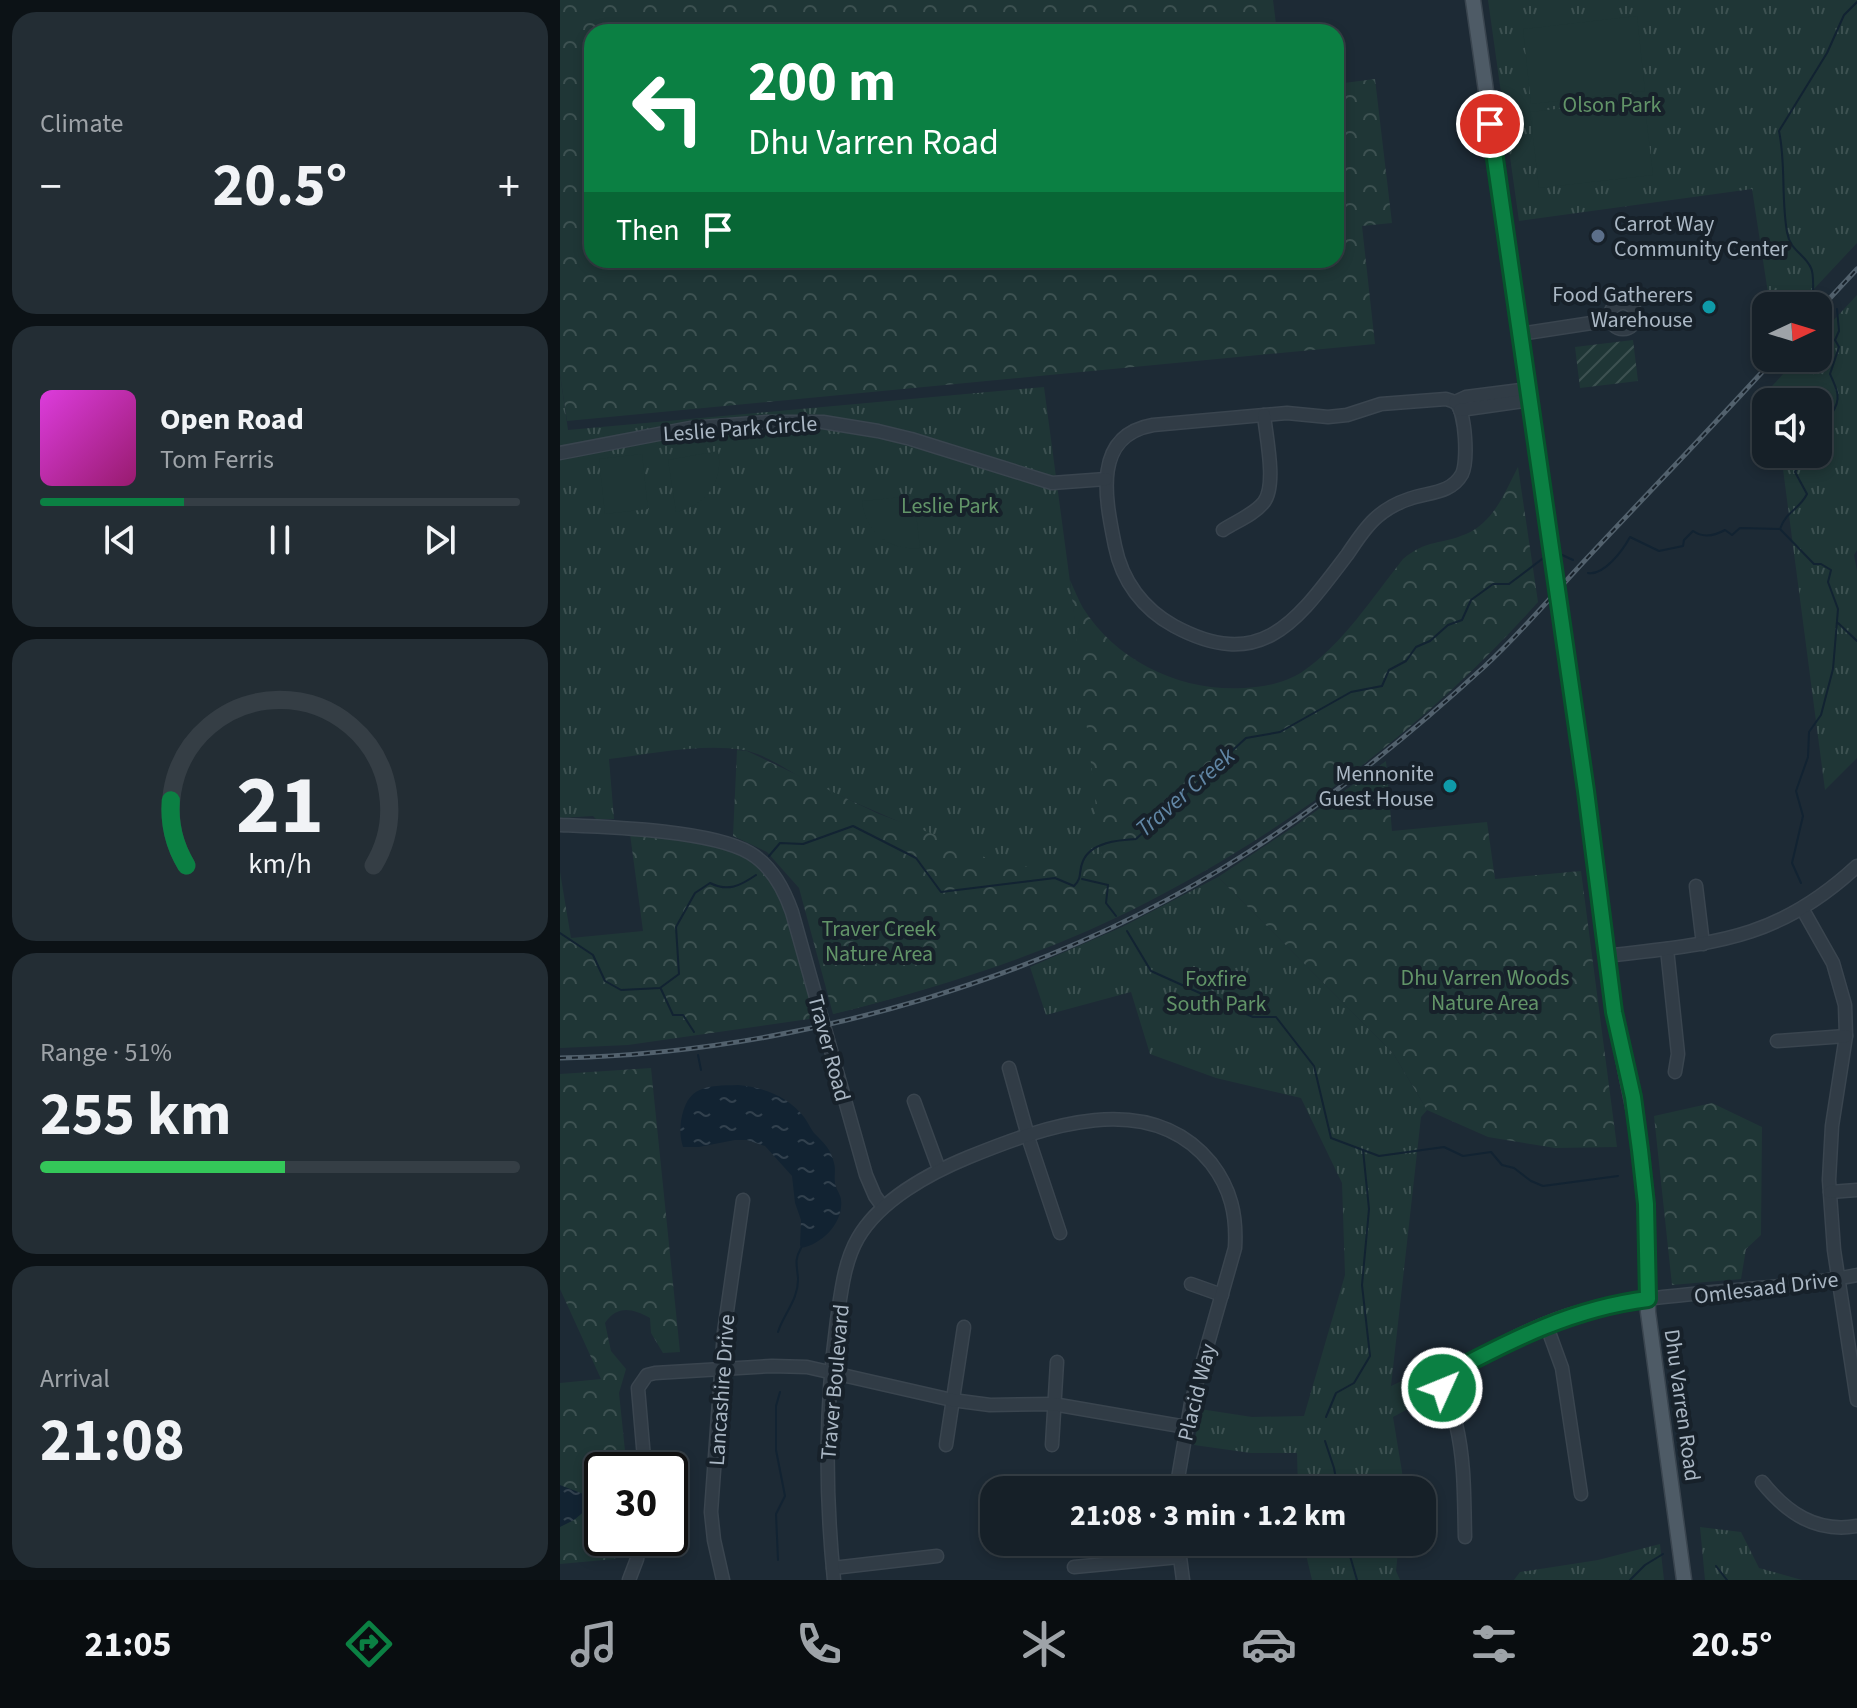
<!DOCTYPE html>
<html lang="en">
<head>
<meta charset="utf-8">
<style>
  :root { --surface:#162028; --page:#232d34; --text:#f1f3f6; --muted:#9ea3a8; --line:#353e45; --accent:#0b8043 }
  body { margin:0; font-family:"Source Sans 3",sans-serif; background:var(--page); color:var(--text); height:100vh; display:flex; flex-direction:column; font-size:30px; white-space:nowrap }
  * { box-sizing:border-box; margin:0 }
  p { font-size:26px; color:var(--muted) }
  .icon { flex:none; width:44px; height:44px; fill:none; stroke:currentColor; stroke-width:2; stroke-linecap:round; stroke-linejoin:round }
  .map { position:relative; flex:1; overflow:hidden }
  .drawer { display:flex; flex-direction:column; gap:12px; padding:12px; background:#0c1216; width:560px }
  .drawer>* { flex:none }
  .banner { position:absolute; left:24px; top:24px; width:760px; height:244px; border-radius:24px; box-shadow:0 4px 12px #0003,0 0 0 2px var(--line); background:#0b8043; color:#fff; overflow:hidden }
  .needle { width:52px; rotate:86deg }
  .fabs { position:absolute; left:1192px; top:292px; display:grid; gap:16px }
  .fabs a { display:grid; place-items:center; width:80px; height:80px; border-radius:16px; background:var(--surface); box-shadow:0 4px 12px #0003,0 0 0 2px var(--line); font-size:40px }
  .speed { position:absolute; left:24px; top:1452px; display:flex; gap:16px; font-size:40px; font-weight:700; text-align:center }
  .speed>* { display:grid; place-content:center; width:104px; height:104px; border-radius:50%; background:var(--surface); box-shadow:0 4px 12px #0003,0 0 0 2px var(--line); line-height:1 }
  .speed .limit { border:4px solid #111; border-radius:12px; background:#fff; color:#111 }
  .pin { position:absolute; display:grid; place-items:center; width:68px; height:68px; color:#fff; margin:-34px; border:4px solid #fff; border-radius:50%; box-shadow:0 2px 8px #0007 }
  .me { position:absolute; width:88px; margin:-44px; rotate:46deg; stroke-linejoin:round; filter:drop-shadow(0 0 6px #0008) }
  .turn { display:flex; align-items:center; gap:28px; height:168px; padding:0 32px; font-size:36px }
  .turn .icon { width:104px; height:104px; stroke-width:2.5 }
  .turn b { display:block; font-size:56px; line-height:68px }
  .then { display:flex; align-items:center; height:76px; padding:0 32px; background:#0003; gap:16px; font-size:30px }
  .big { font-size:60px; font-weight:700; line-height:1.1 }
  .drawer .tile { flex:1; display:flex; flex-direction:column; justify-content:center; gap:12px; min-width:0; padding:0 28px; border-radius:24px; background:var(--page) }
  .drawer .dial { align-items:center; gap:0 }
  .dial svg { height:208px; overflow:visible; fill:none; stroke:var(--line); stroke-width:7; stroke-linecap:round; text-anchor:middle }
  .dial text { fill:var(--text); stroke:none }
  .song { display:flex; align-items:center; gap:24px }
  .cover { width:96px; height:96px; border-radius:12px; background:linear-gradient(135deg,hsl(300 70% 55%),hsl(320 70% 35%)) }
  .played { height:8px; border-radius:4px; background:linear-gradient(90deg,var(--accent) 30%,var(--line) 30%) }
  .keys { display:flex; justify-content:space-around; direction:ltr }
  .heat { display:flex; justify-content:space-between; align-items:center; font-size:44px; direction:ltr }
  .charge { height:12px; border-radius:6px; background:linear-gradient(90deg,#34c759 51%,var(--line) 0) }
  .trip { position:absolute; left:420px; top:1476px; width:456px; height:80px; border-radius:24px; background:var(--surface); box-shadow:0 4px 12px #0003,0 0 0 2px var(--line); font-weight:700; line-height:80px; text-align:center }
  .menu { display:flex; height:128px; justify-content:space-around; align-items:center; background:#090d10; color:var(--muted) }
  .menu .icon { width:56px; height:56px }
  .menu .current { color:var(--accent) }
  .menu b { font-size:36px; color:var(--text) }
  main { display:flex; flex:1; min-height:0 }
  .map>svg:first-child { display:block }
  .grass { fill:url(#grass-tufts) }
  .forest { fill:url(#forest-crowns) }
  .garden { fill:url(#garden-furrows) }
  .pitch { fill:#1f3636 }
  .water { fill:url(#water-ripples) }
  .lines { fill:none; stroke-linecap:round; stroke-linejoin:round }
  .stream { stroke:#122332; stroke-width:2 }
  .minor-casing { stroke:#3a454f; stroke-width:15 }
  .major-casing { stroke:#3a454f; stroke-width:17 }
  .minor { stroke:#313c46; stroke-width:12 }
  .major { stroke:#4e5b66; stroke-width:14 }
  .rail-casing { stroke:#52616d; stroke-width:5 }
  .rail { stroke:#17212a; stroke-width:2; stroke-dasharray:6; stroke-linecap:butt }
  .route-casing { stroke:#07532c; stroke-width:20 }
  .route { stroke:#0b8043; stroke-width:14 }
  .service-dot { fill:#5c6f8a; stroke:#17212a; stroke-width:3 }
  .culture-dot { fill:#0f9aa8; stroke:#17212a; stroke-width:3 }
  .labels { text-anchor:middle; stroke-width:8; stroke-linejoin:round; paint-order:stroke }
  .park-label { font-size:22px; fill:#629468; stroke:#17212a }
  .poi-label { font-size:22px; fill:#aab7c4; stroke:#17212a; text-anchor:end }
  .street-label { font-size:22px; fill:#aab7c4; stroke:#17212a }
  .water-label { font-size:24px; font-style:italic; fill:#6186a5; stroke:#17212a }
</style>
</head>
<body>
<main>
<section class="drawer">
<div class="tile"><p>Climate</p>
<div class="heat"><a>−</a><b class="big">20.5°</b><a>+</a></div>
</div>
<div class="tile">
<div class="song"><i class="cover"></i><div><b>Open Road</b><p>Tom Ferris</p></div></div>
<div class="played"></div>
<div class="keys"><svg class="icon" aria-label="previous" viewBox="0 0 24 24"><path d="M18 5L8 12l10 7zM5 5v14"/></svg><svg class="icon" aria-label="pause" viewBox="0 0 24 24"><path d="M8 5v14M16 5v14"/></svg><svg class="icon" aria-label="next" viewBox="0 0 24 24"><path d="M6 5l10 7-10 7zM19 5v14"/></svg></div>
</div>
<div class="tile dial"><svg viewBox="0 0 100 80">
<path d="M14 69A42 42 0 1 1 86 69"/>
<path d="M14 69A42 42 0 0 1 8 44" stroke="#0b8043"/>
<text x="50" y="56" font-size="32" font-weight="700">21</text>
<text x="50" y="72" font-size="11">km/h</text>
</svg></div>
<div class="tile"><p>Range · 51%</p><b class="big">255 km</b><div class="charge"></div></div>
<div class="tile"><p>Arrival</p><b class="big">21:08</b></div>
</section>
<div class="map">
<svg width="1297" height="1580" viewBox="0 0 1297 1580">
  <defs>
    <pattern id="grass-tufts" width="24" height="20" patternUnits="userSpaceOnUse" patternTransform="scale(2)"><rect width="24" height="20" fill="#1f3636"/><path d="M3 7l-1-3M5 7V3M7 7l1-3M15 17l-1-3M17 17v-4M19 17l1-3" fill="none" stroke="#3d5151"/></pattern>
    <pattern id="forest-crowns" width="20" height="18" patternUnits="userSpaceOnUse" patternTransform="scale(2)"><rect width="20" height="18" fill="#1f3636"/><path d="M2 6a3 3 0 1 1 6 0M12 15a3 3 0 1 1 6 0" fill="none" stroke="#3d5151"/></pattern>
    <pattern id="garden-furrows" width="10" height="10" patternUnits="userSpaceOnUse" patternTransform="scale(2)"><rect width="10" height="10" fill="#1f3636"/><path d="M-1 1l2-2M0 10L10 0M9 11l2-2" fill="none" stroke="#3d5151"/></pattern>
    <pattern id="water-ripples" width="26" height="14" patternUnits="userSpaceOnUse" patternTransform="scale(2)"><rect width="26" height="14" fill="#122332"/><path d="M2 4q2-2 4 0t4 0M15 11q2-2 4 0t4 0" fill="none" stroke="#32414e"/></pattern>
  </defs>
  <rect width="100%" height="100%" fill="#1d2a35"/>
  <g class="grass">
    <polygon points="928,0 1297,0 1297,243 1238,306 1210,306 1192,189 959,221"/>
    <polygon points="1297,295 1297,550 1294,555 1297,571 1297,758 1265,790 1221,454 1258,454 1258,402 1214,402 1212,386 1238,358 1258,358 1258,337"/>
    <path d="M 0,374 L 8,430 L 484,387 L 522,672 L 647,869 C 523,937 410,980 273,1014 L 444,868 C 381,839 317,813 254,784 C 232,774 207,754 183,750 C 143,743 90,754 49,759 L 54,819 L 36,819 L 33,816 L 0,818 Z"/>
    <polygon points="658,877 833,1053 867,1110 861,1117 831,1386 859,1373 870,1397 833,1417 845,1490 738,1490 737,1453 691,1453 634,1445 640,1409 692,1417 744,1416 785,1275 782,1183 741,1098 656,1078 590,1054 571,992 486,1015 470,967 562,927"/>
    <polygon points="1140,1527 1181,1532 1199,1568 1242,1580 1145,1580"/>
    <polygon points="743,1542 839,1542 836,1571 840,1580 752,1580"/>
    <polygon points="1100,1544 1104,1580 954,1580 960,1572 1038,1560"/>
  </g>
  <g class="forest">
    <polygon points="0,0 713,0 717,32 32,32 32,260 776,260 776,84 815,79 832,223 802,226 815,344 7,421 0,374"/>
    <path d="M 958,467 L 978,602 C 865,729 722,835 570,911 C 475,958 374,989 273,1014 L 239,888 L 207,852 L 173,836 L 177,750 L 187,751 L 319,814 L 395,842 L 446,868 L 542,860 L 510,580 C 514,589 518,599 523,608 C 557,662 622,692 684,688 C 703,687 725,683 742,672 C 783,644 812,598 843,559 C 867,539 880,545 906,534 C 934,522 945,492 958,467 Z"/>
    <polygon points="826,761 832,831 927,822 935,879 1021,871 1057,1147 995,1148 928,1137 867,1110 833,1053 658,877 735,826"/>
    <polygon points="70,834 127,840 165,847 188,855 216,888 234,932 256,1018 68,1045 0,1048 0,872 11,938 83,931"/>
    <path d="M 91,1068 L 120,1352 L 103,1353 L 91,1333 L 90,1318 C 72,1308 57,1305 45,1323 L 51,1351 L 66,1369 L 59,1393 L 67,1470 L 42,1470 L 42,1538 L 61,1538 L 55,1559 L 0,1564 L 0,1383 L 41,1379 L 0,1289 L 0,1074 Z"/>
    <polygon points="1152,1103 1202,1127 1201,1235 1186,1249 1181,1279 1112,1285 1094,1116"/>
  </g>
  <polygon class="garden" points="1073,340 1078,381 1020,388 1015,347"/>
  <g class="pitch">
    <polygon points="1077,16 1085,91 971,104 963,29"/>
    <polygon points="1084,99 1093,175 979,188 970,112"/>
    <path d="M 158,451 C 164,481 146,506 116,512 L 108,460 Z"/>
    <polygon points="82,454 88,509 45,514 39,459"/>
    <path d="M 354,496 L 360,548 C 329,551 305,532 302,501 Z"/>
  </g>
  <g class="water">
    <path d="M 178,1085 C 203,1087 229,1097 244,1117 C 248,1122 250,1128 254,1133 C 264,1143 271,1149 274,1163 C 276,1170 274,1176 275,1182 C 275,1188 280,1193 281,1199 C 284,1222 263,1244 241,1248 L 240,1245 L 241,1220 L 235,1203 L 232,1176 L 205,1146 L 187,1140 L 175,1140 L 139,1147 L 123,1147 C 120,1138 120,1130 121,1121 C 127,1085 146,1086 178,1085 Z"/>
    <polygon points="0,1485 31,1497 33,1504 14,1520 0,1527"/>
  </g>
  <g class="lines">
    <g class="stream">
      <path d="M 1262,297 L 1253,293 C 1253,286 1254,274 1251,268 C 1245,254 1230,251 1227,232 C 1221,198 1226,164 1219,131 L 1267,53 L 1284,15 L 1297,2"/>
      <path d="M 1258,414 L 1272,413 C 1282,399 1277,389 1270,374 L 1279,347 L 1275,340 L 1279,331 L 1277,309"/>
      <polyline points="1220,529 1254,564 1261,564 1271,570 1268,582 1278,609 1273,669 1261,715 1249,732 1248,757 1236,791 1243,816 1232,863 1241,883"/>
      <polyline points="1000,554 1013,560"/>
      <path d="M 1028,573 C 1044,576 1063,550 1070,537 L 1099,551 L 1123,546 L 1124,540 L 1133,531 C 1143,538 1154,536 1165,530 L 1172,535 L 1180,528 L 1220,529 C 1227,510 1239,510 1247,494 L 1235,472 L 1244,454"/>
      <polyline points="1278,623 1297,641"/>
      <path d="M 209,856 L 220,843 L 243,844 L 293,826 L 356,858 L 381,892 L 495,878 L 514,886 C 523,877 518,872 523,861 C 531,842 559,840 576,839 L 686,738 L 720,732 L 791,692 L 822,686 L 829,670 L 846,661 L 856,647 L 870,641 L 888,625 L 902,620 L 911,600 L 933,584 L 949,584 L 986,556"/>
      <polyline points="522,879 548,885 546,903 556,916"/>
      <polyline points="567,931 591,971 693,1017 716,1017 754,1066 771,1138 803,1150 809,1209 802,1285 810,1356 794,1383 776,1393 766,1417"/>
      <path d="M 0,933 L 33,955 L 45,981 L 61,990 L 100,988 L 119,974 L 116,927 L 135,893 L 150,883 C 168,892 180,886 196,875"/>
      <polyline points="101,989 113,1015 123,1015 134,1032"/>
      <polyline points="138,1055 141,1070"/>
      <polyline points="803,1150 819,1156 884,1147 903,1156 931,1152 942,1165 954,1168 971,1181 983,1186 1058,1176"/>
      <path d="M 218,1332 C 223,1315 239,1299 238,1278 C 237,1266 234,1260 241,1248"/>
      <polyline points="765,1441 774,1468 778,1490"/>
      <polyline points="786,1542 797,1580"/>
      <polyline points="218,1560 216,1514 225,1496 216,1450 216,1406 220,1392"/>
      <polyline points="1156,1566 1167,1580"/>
      <polyline points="1070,1580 1085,1565 1103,1554"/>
    </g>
    <g class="minor-casing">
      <g id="minor">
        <circle cx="1063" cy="316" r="13"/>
        <polyline points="960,334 1051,320"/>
        <path d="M 886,399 C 890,400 893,401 896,403 C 906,413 908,462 902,474 C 891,494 868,492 849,499 C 837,503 826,509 817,517 C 805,527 796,542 787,555 C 738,619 703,674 614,626 C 583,609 562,581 555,546 C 546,501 531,436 593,425 L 727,413 L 768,417 L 787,415 L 821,404 Z"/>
        <polyline points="895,402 906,397 968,389"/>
        <polyline points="900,410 970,400"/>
        <polyline points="0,453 130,428 207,422 263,422 318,431 351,439 492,483 546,479"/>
        <path d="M 663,530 C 675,522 695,514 704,502 C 717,485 706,436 704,415"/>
        <path d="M 0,825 C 47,827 151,830 190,853 C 212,866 224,889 232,912 L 306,1175 L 315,1196 L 323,1207"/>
        <polyline points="1136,886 1143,944"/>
        <polyline points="1243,910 1273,963 1285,1005 1286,1036 1272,1126 1269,1180 1274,1250 1297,1400"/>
        <polyline points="1107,949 1118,1054 1115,1072"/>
        <path d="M 1047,956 C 1152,943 1215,942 1297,866"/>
        <polyline points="1217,1041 1286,1036"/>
        <polyline points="449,1068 470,1143 500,1233"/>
        <polyline points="354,1101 379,1169"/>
        <polyline points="1270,1192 1297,1190"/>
        <polyline points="631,1284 662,1295"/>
        <polyline points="986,1324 1002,1368 1021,1494"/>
        <polyline points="386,1445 404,1327"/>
        <polyline points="492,1445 497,1362"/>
        <polyline points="85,1470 78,1388 87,1375 95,1373 212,1366 247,1367 392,1400 430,1405 493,1404 626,1427"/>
        <path d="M 1202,1482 C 1227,1513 1256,1533 1297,1526"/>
        <path d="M 905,1537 C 904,1500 905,1461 896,1424 C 891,1408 873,1387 889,1373 C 932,1350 975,1323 1023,1311 C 1112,1289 1207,1293 1297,1275"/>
        <polyline points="618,1542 623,1580"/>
        <polyline points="514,1567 619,1557"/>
        <polyline points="273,1568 377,1556"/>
        <polyline points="69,1580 77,1559 81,1538"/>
        <polyline points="163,1580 154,1540 151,1512 164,1332 183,1200"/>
        <path d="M 274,1580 C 265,1490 265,1409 277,1320 C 281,1293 284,1262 298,1238 C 320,1200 370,1173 409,1157 C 483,1127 589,1087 651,1163 C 671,1189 677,1215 675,1248 L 631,1403 L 616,1490"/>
      </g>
    </g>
    <g class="major-casing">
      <polyline id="major" points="913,0 1026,791 1054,1012 1077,1127 1085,1192 1088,1312 1124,1580"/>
    </g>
    <use href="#minor" class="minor"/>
    <use href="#major" class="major"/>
    <g class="rail-casing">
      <g id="rail">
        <polyline points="1258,311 1297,269"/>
        <path d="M 0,1058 C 235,1053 492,979 690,851 C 773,797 852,733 925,666 C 962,632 995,592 1030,555 C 1092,489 1154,425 1215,358"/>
      </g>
    </g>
    <use href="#rail" class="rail"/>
  </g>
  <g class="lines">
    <g class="route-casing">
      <path id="route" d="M 882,1388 L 883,1378 L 889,1373 C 953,1339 1014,1308 1088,1299 L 1086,1204 L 1080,1150 L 1073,1097 L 1054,1012 L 1026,791 L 930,124"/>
    </g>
    <use href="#route" class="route"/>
  </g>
  <circle class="service-dot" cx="1038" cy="236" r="8"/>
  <g class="culture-dot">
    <circle cx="1149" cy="307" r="8"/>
    <circle cx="890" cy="786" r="8"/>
  </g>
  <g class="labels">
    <g class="park-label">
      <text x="1052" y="112">Olson Park</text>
      <text x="390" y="513">Leslie Park</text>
      <text x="319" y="936">Traver Creek<tspan x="319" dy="25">Nature Area</tspan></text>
      <text x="925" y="985">Dhu Varren Woods<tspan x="925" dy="25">Nature Area</tspan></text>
      <text x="656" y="986">Foxfire<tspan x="656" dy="25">South Park</tspan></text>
    </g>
    <g class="poi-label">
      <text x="1054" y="231" text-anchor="start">Carrot Way<tspan x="1054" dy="25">Community Center</tspan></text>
      <text x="1133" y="302">Food Gatherers<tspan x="1133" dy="25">Warehouse</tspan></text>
      <text x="874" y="781">Mennonite<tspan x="874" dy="25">Guest House</tspan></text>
    </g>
    <g class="street-label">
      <text transform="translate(180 428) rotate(-4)" y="8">Leslie Park Circle</text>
      <text transform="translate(270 1048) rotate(75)" y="8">Traver Road</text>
      <text transform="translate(1206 1287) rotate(-7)" y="8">Omlesaad Drive</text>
      <text transform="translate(274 1382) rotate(-85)" y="8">Traver Boulevard</text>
      <text transform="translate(161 1390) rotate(-86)" y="8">Lancashire Drive</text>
      <text transform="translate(636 1392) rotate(-76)" y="8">Placid Way</text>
      <text transform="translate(1123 1405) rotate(82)" y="8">Dhu Varren Road</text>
    </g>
    <g class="water-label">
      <text transform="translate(625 792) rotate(-41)" y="8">Traver Creek</text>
    </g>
  </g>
</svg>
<div class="fabs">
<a><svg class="needle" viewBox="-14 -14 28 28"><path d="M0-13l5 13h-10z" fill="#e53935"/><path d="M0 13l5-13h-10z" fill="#9ea3a8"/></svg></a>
<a><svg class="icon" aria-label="sound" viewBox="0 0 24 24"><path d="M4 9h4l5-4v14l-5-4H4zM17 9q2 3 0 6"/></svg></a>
</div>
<div class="speed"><div class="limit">30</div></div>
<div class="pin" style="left:930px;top:124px;background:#d93025"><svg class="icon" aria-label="arrive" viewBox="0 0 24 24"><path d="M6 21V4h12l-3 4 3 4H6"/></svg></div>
<svg class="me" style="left:882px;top:1388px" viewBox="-20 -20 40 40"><circle r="17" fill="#0b8043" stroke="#fff" stroke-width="3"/><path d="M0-11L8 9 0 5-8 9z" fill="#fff"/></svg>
<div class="trip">21:08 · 3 min · 1.2 km</div>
<div class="banner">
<div class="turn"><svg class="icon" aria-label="left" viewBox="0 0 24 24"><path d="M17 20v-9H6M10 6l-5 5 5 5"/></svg><div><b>200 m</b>Dhu Varren Road</div></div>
<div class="then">Then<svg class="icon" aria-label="arrive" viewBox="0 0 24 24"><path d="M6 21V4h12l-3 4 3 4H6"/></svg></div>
</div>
</div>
</main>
<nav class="menu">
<b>21:05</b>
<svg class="icon current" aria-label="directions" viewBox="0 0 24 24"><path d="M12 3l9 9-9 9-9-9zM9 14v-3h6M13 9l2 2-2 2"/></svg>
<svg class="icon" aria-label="music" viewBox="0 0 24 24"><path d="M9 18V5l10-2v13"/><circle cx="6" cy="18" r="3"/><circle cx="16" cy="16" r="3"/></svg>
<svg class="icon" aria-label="phone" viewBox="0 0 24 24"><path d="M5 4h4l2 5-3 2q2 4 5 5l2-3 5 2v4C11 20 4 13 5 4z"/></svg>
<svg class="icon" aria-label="climate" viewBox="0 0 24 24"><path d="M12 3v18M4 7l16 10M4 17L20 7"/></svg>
<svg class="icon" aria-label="car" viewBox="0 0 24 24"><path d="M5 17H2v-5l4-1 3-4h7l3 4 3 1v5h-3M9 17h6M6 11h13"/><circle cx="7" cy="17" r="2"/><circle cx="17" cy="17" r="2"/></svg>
<svg class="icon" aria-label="filters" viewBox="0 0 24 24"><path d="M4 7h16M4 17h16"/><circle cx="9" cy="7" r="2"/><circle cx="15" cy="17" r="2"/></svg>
<b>20.5°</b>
</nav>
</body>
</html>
